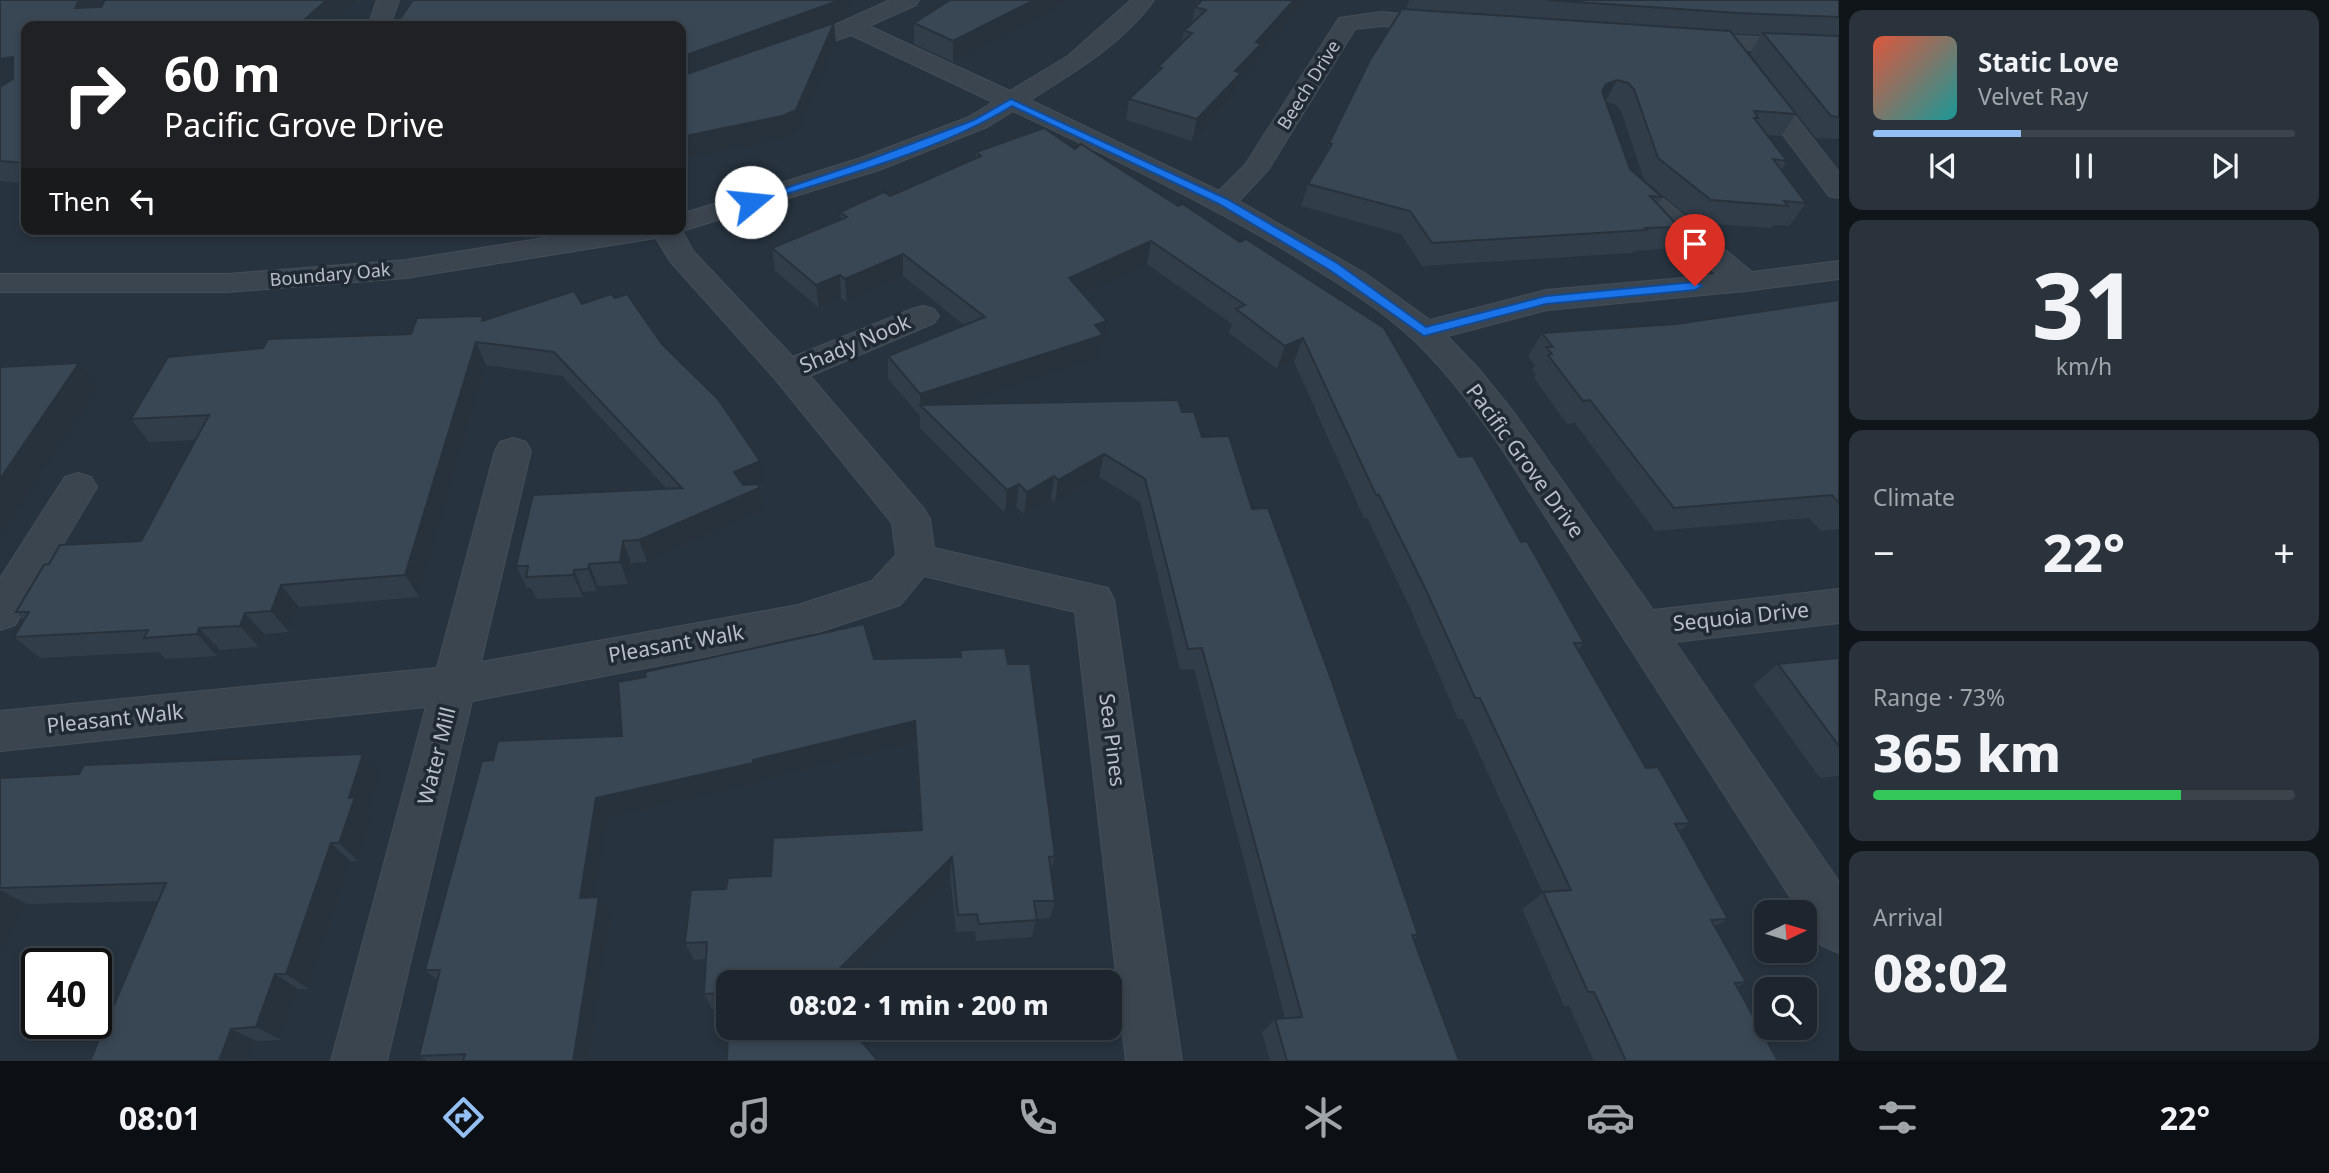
<!DOCTYPE html>
<html lang="en">
<head>
<meta charset="utf-8">
<style>
  :root { --surface:#1d262f; --page:#2a323b; --text:#f1f3f6; --muted:#a0a5aa; --line:#3b434b; --accent:#94bff2 }
  body { margin:0; font-family:"Noto Sans",sans-serif; background:var(--page); color:var(--text); height:100vh; display:flex; flex-direction:column; font-size:26px; white-space:nowrap }
  * { box-sizing:border-box; margin:0 }
  p { font-size:23px; color:var(--muted) }
  .icon { flex:none; width:38px; height:38px; fill:none; stroke:currentColor; stroke-width:2; stroke-linecap:round; stroke-linejoin:round }
  .map { position:relative; flex:1; overflow:hidden }
  .drawer { display:flex; flex-direction:column; gap:10px; padding:10px; background:#10151a; width:490px }
  .drawer>* { flex:none }
  .banner { position:absolute; left:21px; top:21px; width:665px; height:214px; border-radius:14px; box-shadow:0 4px 10px #0003,0 0 0 2px var(--line); background:#202124; color:#fff; overflow:hidden }
  .needle { width:46px; rotate:85deg }
  .tools { position:absolute; left:1754px; top:900px; display:grid; gap:14px }
  .tools a { display:grid; place-items:center; width:63px; height:63px; border-radius:14px; background:var(--surface); box-shadow:0 4px 10px #0003,0 0 0 2px var(--line); font-size:35px }
  .speed { position:absolute; left:21px; top:948px; display:flex; gap:14px; font-size:35px; font-weight:700; text-align:center }
  .speed>* { display:grid; place-content:center; width:91px; height:91px; border-radius:50%; background:var(--surface); box-shadow:0 4px 10px #0003,0 0 0 2px var(--line); line-height:1 }
  .speed .limit { border:4px solid #111; border-radius:10px; background:#fff; color:#111 }
  .pin { position:absolute; display:grid; place-items:center; width:60px; height:60px; color:#fff; margin:-72px -30px; border-radius:50% 50% 50% 0; rotate:-45deg; box-shadow:0 0 7px #0007 }
  .pin .icon { rotate:45deg }
  .me { position:absolute; width:77px; margin:-38px; rotate:73deg; stroke-linejoin:round; filter:drop-shadow(0 0 5px #0008) }
  .turn { display:flex; align-items:center; gap:24px; height:147px; padding:0 28px; font-size:32px }
  .turn .icon { width:91px; height:91px; stroke-width:2.5 }
  .turn b { display:block; font-size:49px; line-height:60px }
  .then { display:flex; align-items:center; height:66px; padding:0 28px; background:#0003; gap:14px; font-size:26px }
  .big { font-size:52px; font-weight:800; line-height:1.1 }
  .drawer .widget { flex:1; display:flex; flex-direction:column; justify-content:center; gap:10px; min-width:0; padding:0 24px; border-radius:14px; background:var(--page) }
  .drawer .dial { align-items:center; gap:0 }
  .dial b { font-size:91px; line-height:1 }
  .song { display:flex; align-items:center; gap:21px }
  .cover { width:84px; height:84px; border-radius:10px; background:linear-gradient(135deg,hsl(10 70% 55%),hsl(180 70% 35%)) }
  .played { height:7px; border-radius:4px; background:linear-gradient(90deg,var(--accent) 35%,var(--line) 35%) }
  .keys { display:flex; justify-content:space-around; direction:ltr }
  .heat { display:flex; justify-content:space-between; align-items:center; font-size:38px; direction:ltr }
  .charge { height:10px; border-radius:5px; background:linear-gradient(90deg,#34c759 73%,var(--line) 0) }
  .trip { position:absolute; left:716px; top:970px; width:406px; height:70px; border-radius:14px; background:var(--surface); box-shadow:0 4px 10px #0003,0 0 0 2px var(--line); font-weight:800; line-height:70px; text-align:center }
  .tab-bar { display:flex; height:112px; justify-content:space-around; align-items:center; background:#0c0f13; color:var(--muted) }
  .tab-bar .icon { width:49px; height:49px }
  .tab-bar .active { color:var(--accent) }
  .tab-bar b { font-size:32px; color:var(--text) }
  main { display:flex; flex:1; min-height:0 }
  .map>svg:first-child { display:block }
  .lines { fill:none; stroke-linecap:round; stroke-linejoin:round }
  .minor-casing { stroke:#444e58; stroke-width:2 }
  .minor { fill:#3b454f; fill-rule:evenodd }
  .wall { fill:#313d49 }
  .shaded-wall { fill:#28323c }
  .building { fill:#394755; stroke:#28323c; stroke-width:2 }
  .route { fill:#1a73e8; stroke:#114b97; stroke-width:2 }
  .labels { text-anchor:middle; stroke-width:7; stroke-linejoin:round; paint-order:stroke }
  .far-street-label { font-size:18px; fill:#b7c0c9; stroke:#202a34 }
  .street-label { font-size:21px; fill:#b7c0c9; stroke:#202a34 }
</style>
</head>
<body>
<main>
<div class="map">
<svg width="1839" height="1061" viewBox="0 0 1839 1061">
  <rect width="100%" height="100%" fill="#27333f"/>
  <g class="lines">
    <g class="minor-casing">
      <g id="minor">
        <polygon points="377,0 399,0 390,26 368,26"/>
        <path d="M 890,0 L 919,0 L 916,5 L 869,26 L 1010,91 L 1068,56 L 1131,0 L 1154,0 C 1124,43 1073,73 1030,100 L 1219,191 L 1245,165 L 1339,18 L 1381,12 L 1456,19 L 1459,24 L 1456,29 L 1448,31 L 1381,26 L 1355,29 L 1268,170 L 1239,201 L 1366,274 L 1430,320 L 1546,290 L 1718,275 L 1629,199 L 1625,193 L 1629,187 L 1639,185 L 1649,187 L 1752,272 L 1839,261 L 1839,279 L 1745,291 L 1547,310 L 1447,336 L 1477,367 L 1515,414 L 1653,610 L 1839,589 L 1839,623 L 1675,642 L 1839,882 L 1839,953 L 1821,945 L 1804,919 L 1804,912 L 1800,912 L 1508,458 C 1480,416 1451,376 1415,341 C 1379,307 1335,281 1293,255 C 1203,201 1108,156 1013,111 L 987,127 L 879,170 L 682,231 L 693,251 L 793,357 L 912,309 L 923,306 L 934,309 L 939,316 L 934,323 L 810,376 L 924,509 L 930,519 L 934,548 L 1108,588 L 1114,600 L 1182,1061 L 1126,1061 L 1075,612 L 924,576 L 900,605 L 798,639 L 472,701 L 387,1061 L 331,1061 L 426,707 L 0,751 L 0,711 L 437,668 L 495,451 L 500,442 L 513,438 L 526,442 L 531,451 L 481,662 L 798,605 L 872,581 L 896,555 L 892,523 L 776,380 L 670,261 L 656,238 L 406,278 L 228,292 L 0,292 L 0,274 L 228,274 L 406,260 L 601,229 L 681,229 L 681,214 L 861,158 L 969,117 L 993,102 L 851,35 L 834,41 L 826,39 L 823,34 L 826,29 Z"/>
        <polygon points="1690,34 1839,41 1839,55 1682,46 1679,41 1682,36"/>
        <polygon points="1757,77 1766,79 1839,172 1839,198 1829,196 1745,84 1748,79"/>
        <polygon points="78,473 91,477 97,487 15,625 0,630 0,578 65,477"/>
      </g>
    </g>
    <use href="#minor" class="minor"/>
  </g>
  <g class="wall">
    <polygon points="0,0 103,0 99,7 101,7 105,0 358,0 329,26 26,26 26,183 0,181"/>
    <polygon points="1201,0 1307,0 1259,53 1256,64 1238,83 1236,94 1192,141 1126,120 1129,99 1156,73 1158,67 1181,43 1184,31 1192,23 1195,7 1202,0"/>
    <polygon points="1409,0 1839,0 1839,139 1816,138 1750,54 1761,35 1733,34 1796,114 1781,136 1768,135 1787,161 1781,170 1806,203 1789,226 1774,225 1771,228 1696,223 1644,180 1621,111 1616,105 1606,102 1630,169 1662,197 1658,204 1679,227 1664,249 1634,251 1632,253 1422,266 1401,234 1301,206 1308,184 1326,154 1329,143 1406,9"/>
    <polygon points="1064,4 953,62 914,44 914,23"/>
    <polygon points="1044,128 1459,457 1521,542 1584,643 1578,650 1646,768 1690,823 1679,831 1728,919 1715,926 1746,982 1737,987 1778,1061 1594,1061 1569,1006 1564,1006 1522,909 1543,893 1463,719 1458,719 1411,610 1367,518 1364,518 1294,362 1277,369 1229,333 1232,324 1147,264 1082,294 1103,345 1101,345 1099,358 958,404 1182,412 1202,437 1252,509 1418,935 1414,939 1459,1061 1270,1061 1262,1032 1275,1019 1285,1018 1194,669 1180,670 1140,502 1099,477 1055,502 1051,499 1024,514 1016,507 1005,513 920,428 920,416 888,379 888,356 964,325 903,276 847,303 841,298 819,308 775,271 772,248 841,219 840,212 890,196 976,158 976,152"/>
    <polygon points="615,298 662,344 764,483 759,486 764,510 647,562 631,563 628,584 598,586 597,591 583,592 583,597 537,599 531,588 527,588 516,566 667,489 562,376 486,365 419,597 299,607 289,632 264,634 259,647 220,650 217,656 166,659 158,652 40,658 14,637 24,620 16,612 49,564 141,541 196,440 149,442 131,419 263,348 411,334"/>
    <polygon points="1839,300 1839,529 1821,531 1809,518 1655,531 1575,423 1567,424 1534,378 1536,375 1532,370 1535,365 1528,356 1542,333 1676,324"/>
    <polygon points="960,650 1008,664 1055,856 1051,872 1055,901 1050,918 1036,919 1032,937 976,941 975,931 956,932 950,876 844,982 728,982 728,1008 712,1009 704,994 706,959 694,960 685,943 726,889 771,876 921,830 915,742 758,781 759,783 608,818 595,898 611,915 589,1061 427,1061 419,1056 437,980 425,970 493,760 622,736 874,659 960,657"/>
    <polygon points="1839,658 1839,776 1820,778 1753,685 1778,664"/>
    <polygon points="380,774 369,812 373,816 358,861 350,861 309,989 298,989 281,1040 256,1041 250,1061 90,1061 159,901 27,904 0,957 0,778"/>
  </g>
  <g class="shaded-wall">
    <polygon points="79,0 103,0 88,26 75,8"/>
    <polygon points="327,0 358,0 329,26 297,26"/>
    <polygon points="840,0 854,0 846,18 681,79 681,57"/>
    <polygon points="1034,0 1065,0 1064,4 953,62 953,41"/>
    <polygon points="1294,0 1307,0 1259,53 1256,64 1238,83 1236,94 1192,141 1197,119 1256,42"/>
    <polygon points="834,23 836,43 798,131 785,137 681,160 681,137"/>
    <polygon points="13,57 26,76 0,91 0,59"/>
    <polygon points="1617,80 1605,102 1591,113 1606,84"/>
    <polygon points="1151,241 1147,264 1065,302 1069,278"/>
    <polygon points="903,254 903,276 847,303 845,279"/>
    <polygon points="840,275 841,298 819,308 816,285"/>
    <polygon points="1107,321 1103,345 1101,345 1099,358 929,414 920,406 920,394"/>
    <polygon points="1303,338 1294,362 1277,369 1285,346"/>
    <polygon points="476,342 486,365 419,597 405,575"/>
    <polygon points="79,363 98,386 0,538 0,479"/>
    <polygon points="1104,454 1099,477 1055,502 1058,480"/>
    <polygon points="760,461 764,483 739,494 734,472"/>
    <polygon points="1054,476 1051,499 1024,514 1027,492"/>
    <polygon points="1019,484 1016,507 1005,513 1007,490"/>
    <polygon points="759,488 764,510 647,562 639,540"/>
    <polygon points="623,541 631,563 628,584 620,562"/>
    <polygon points="589,564 598,586 597,591 588,569"/>
    <polygon points="574,570 583,592 583,597 573,575"/>
    <polygon points="281,585 299,607 289,632 271,611"/>
    <polygon points="245,613 264,634 259,647 240,626"/>
    <polygon points="199,628 220,650 217,656 197,634"/>
    <polygon points="915,721 915,742 758,781 759,783 608,818 592,916 580,898 596,798"/>
    <polygon points="363,754 380,774 369,812 373,816 358,861 339,843 349,798"/>
    <polygon points="331,843 350,861 309,989 286,974"/>
    <polygon points="952,857 950,876 844,982 826,982"/>
    <polygon points="0,890 27,904 0,957"/>
    <polygon points="599,897 611,915 589,1061 573,1061"/>
    <polygon points="275,974 298,989 281,1040 256,1027"/>
    <polygon points="231,1029 256,1041 250,1061 219,1061"/>
  </g>
  <g class="building">
    <polygon points="0,0 79,0 75,8 101,7 105,0 327,0 297,26 26,26 26,163 0,161 0,87 13,79 13,57 0,59"/>
    <polygon points="413,0 840,0 681,57 681,26 395,26"/>
    <polygon points="950,0 1034,0 953,41 914,23"/>
    <polygon points="1202,0 1294,0 1256,42 1261,44 1235,71 1241,73 1197,119 1129,99 1162,68 1158,67 1192,33 1184,31 1206,10 1195,7"/>
    <polygon points="1547,0 1839,0 1839,17 1738,13"/>
    <polygon points="1402,9 1730,31 1796,114 1754,111 1758,118 1754,118 1787,161 1773,159 1806,203 1784,201 1788,206 1711,200 1658,158 1634,89 1628,83 1617,80 1606,84 1602,91 1630,169 1662,197 1650,196 1679,227 1645,228 1647,230 1432,243 1410,211 1308,184 1332,144 1329,143 1370,60"/>
    <polygon points="834,23 796,110 782,116 681,137 681,76"/>
    <polygon points="1763,33 1839,36 1839,117 1831,116"/>
    <polygon points="1044,128 1075,149 1081,144 1178,206 1183,204 1240,242 1246,239 1384,328 1459,457 1473,456 1521,542 1527,541 1584,643 1574,643 1646,768 1658,767 1690,823 1675,824 1728,919 1711,920 1746,982 1735,983 1778,1061 1626,1061 1594,992 1588,992 1543,892 1571,890 1480,698 1475,698 1425,588 1379,495 1376,495 1303,338 1285,346 1236,309 1245,305 1151,241 1069,278 1107,321 1095,325 1103,335 920,394 888,356 985,317 903,254 845,279 840,275 816,285 772,248 847,217 840,212 884,192 890,196 981,156 976,152"/>
    <polygon points="574,291 582,304 611,294 615,298 627,294 662,344 718,399 760,461 734,472 743,485 759,484 759,488 639,540 623,541 620,562 589,564 588,569 574,570 573,575 526,577 528,566 516,566 533,495 682,488 554,352 476,342 405,575 281,585 271,611 245,613 240,626 199,628 197,634 144,638 148,630 14,637 29,612 16,612 44,565 49,564 60,545 141,541 209,415 131,419 168,357 263,348 268,339 411,334 417,318 483,316 482,321"/>
    <polygon points="1839,300 1839,503 1832,495 1674,508 1590,400 1583,401 1548,355 1552,354 1546,347 1553,347 1542,333 1676,324"/>
    <polygon points="79,363 0,479 0,367"/>
    <polygon points="1178,400 1182,412 1194,412 1202,437 1229,436 1252,509 1268,508 1331,679 1418,935 1412,935 1459,1061 1287,1061 1275,1019 1302,1017 1202,648 1188,649 1145,479 1104,454 1058,480 1054,476 1027,492 1019,484 1007,490 920,405"/>
    <polygon points="864,624 874,659 961,657 960,650 1005,648 1008,664 1030,664 1055,856 1049,857 1055,901 1034,901 1037,920 979,924 977,914 958,915 952,857 826,982 728,982 728,993 704,994 707,942 685,943 691,890 726,889 728,878 771,876 773,838 922,830 915,721 753,760 753,763 596,798 580,898 599,897 573,1061 463,1061 465,1054 419,1056 440,970 425,970 482,761 493,760 498,741 622,736 618,682 646,677 645,672"/>
    <polygon points="1839,658 1839,746 1778,664"/>
    <polygon points="363,754 349,798 355,797 339,843 331,843 286,974 275,974 256,1027 231,1029 219,1061 90,1061 166,883 0,888 0,778 79,774 84,765"/>
    <polygon points="728,1027 849,1027 878,1061 727,1061"/>
  </g>
  <path class="route" d="M 1011,99 L 1227,199 L 1337,263 L 1426,327 L 1546,296 L 1695,282 L 1702,286 L 1695,290 L 1546,304 L 1424,336 L 1328,269 L 1219,204 L 1012,106 C 934,153 841,176 755,204 L 745,202 L 866,161 L 974,120 Z"/>
  <g class="labels">
    <g class="far-street-label">
      <text transform="translate(1309 85) rotate(-58)" y="6">Beech Drive</text>
      <text transform="translate(330 275) rotate(-5)" y="6">Boundary Oak</text>
    </g>
    <g class="street-label">
      <text transform="translate(855 344) rotate(-23)" y="7">Shady Nook</text>
      <text transform="translate(1525 461) rotate(54)" y="7">Pacific Grove Drive</text>
      <text transform="translate(1741 617) rotate(-6)" y="7">Sequoia Drive</text>
      <text transform="translate(676 644) rotate(-10)" y="7">Pleasant Walk</text>
      <text transform="translate(115 719) rotate(-6)" y="7">Pleasant Walk</text>
      <text transform="translate(1112 740) rotate(83)" y="7">Sea Pines</text>
      <text transform="translate(437 756) rotate(-76)" y="7">Water Mill</text>
    </g>
  </g>
</svg>
<div class="tools">
<a><svg class="needle" viewBox="-14 -14 28 28"><path d="M0-13l5 13h-10z" fill="#e53935"/><path d="M0 13l5-13h-10z" fill="#a0a5aa"/></svg></a>
<a><svg class="icon" aria-label="search" viewBox="0 0 24 24"><circle cx="10" cy="10" r="6"/><path d="M15 15l6 6"/></svg></a>
</div>
<div class="speed"><div class="limit">40</div></div>
<div class="pin" style="left:1695px;top:286px;background:#d93025"><svg class="icon" aria-label="arrive" viewBox="0 0 24 24"><path d="M6 21V4h12l-3 4 3 4H6"/></svg></div>
<svg class="me" style="left:751px;top:202px" viewBox="-20 -20 40 40"><circle r="19" fill="#fff"/><path d="M0-13L10 11 0 6-10 11z" fill="#1a73e8"/></svg>
<div class="trip">08:02 · 1 min · 200 m</div>
<div class="banner">
<div class="turn"><svg class="icon" aria-label="right" viewBox="0 0 24 24"><path d="M7 20v-9h11M14 6l5 5-5 5"/></svg><div><b>60 m</b>Pacific Grove Drive</div></div>
<div class="then">Then<svg class="icon" aria-label="left" viewBox="0 0 24 24"><path d="M17 20v-9H6M10 6l-5 5 5 5"/></svg></div>
</div>
</div>
<section class="drawer">
<div class="widget">
<div class="song"><i class="cover"></i><div><b>Static Love</b><p>Velvet Ray</p></div></div>
<div class="played"></div>
<div class="keys"><svg class="icon" aria-label="previous" viewBox="0 0 24 24"><path d="M18 5L8 12l10 7zM5 5v14"/></svg><svg class="icon" aria-label="pause" viewBox="0 0 24 24"><path d="M8 5v14M16 5v14"/></svg><svg class="icon" aria-label="next" viewBox="0 0 24 24"><path d="M6 5l10 7-10 7zM19 5v14"/></svg></div>
</div>
<div class="widget dial"><b>31</b><p>km/h</p></div>
<div class="widget"><p>Climate</p>
<div class="heat"><a>−</a><b class="big">22°</b><a>+</a></div>
</div>
<div class="widget"><p>Range · 73%</p><b class="big">365 km</b><div class="charge"></div></div>
<div class="widget"><p>Arrival</p><b class="big">08:02</b></div>
</section>
</main>
<nav class="tab-bar">
<b>08:01</b>
<svg class="icon active" aria-label="directions" viewBox="0 0 24 24"><path d="M12 3l9 9-9 9-9-9zM9 14v-3h6M13 9l2 2-2 2"/></svg>
<svg class="icon" aria-label="music" viewBox="0 0 24 24"><path d="M9 18V5l10-2v13"/><circle cx="6" cy="18" r="3"/><circle cx="16" cy="16" r="3"/></svg>
<svg class="icon" aria-label="phone" viewBox="0 0 24 24"><path d="M5 4h4l2 5-3 2q2 4 5 5l2-3 5 2v4C11 20 4 13 5 4z"/></svg>
<svg class="icon" aria-label="climate" viewBox="0 0 24 24"><path d="M12 3v18M4 7l16 10M4 17L20 7"/></svg>
<svg class="icon" aria-label="car" viewBox="0 0 24 24"><path d="M5 17H2v-5l4-1 3-4h7l3 4 3 1v5h-3M9 17h6M6 11h13"/><circle cx="7" cy="17" r="2"/><circle cx="17" cy="17" r="2"/></svg>
<svg class="icon" aria-label="filters" viewBox="0 0 24 24"><path d="M4 7h16M4 17h16"/><circle cx="9" cy="7" r="2"/><circle cx="15" cy="17" r="2"/></svg>
<b>22°</b>
</nav>
</body>
</html>
